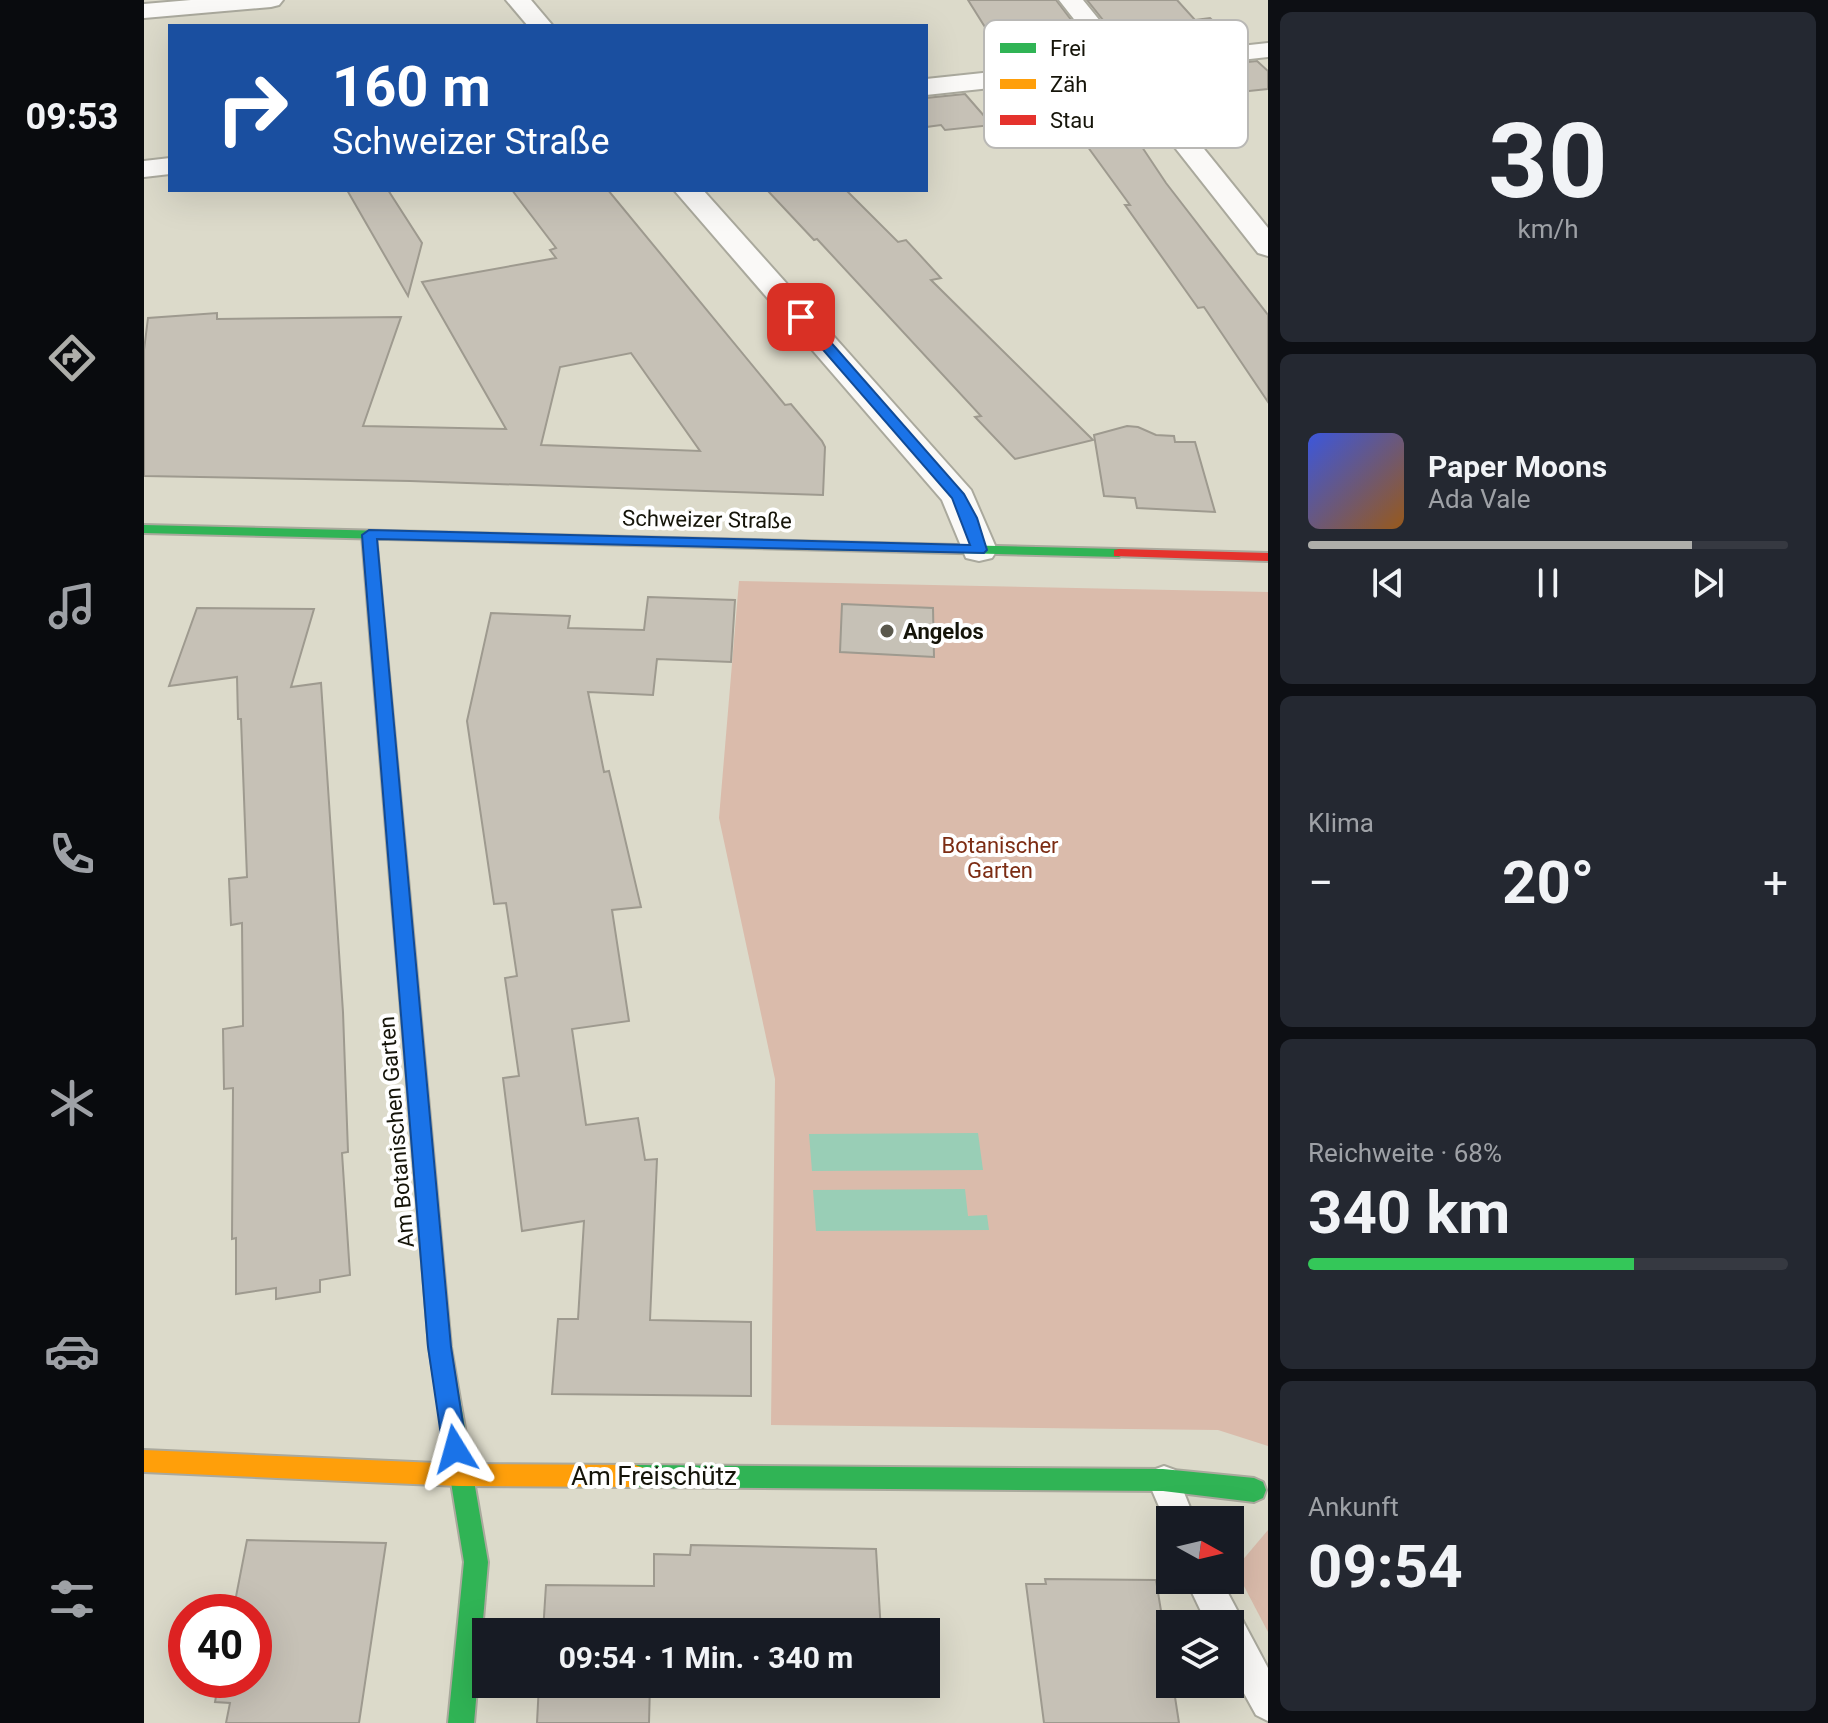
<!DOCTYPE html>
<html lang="de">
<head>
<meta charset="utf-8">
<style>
  :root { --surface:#171b24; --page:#242831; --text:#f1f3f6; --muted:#9ea1a6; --line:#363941; --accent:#aeaeaa }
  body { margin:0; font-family:Roboto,sans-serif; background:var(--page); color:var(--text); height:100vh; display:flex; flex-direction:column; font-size:30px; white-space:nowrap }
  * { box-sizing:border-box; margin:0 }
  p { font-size:26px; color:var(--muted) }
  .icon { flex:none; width:44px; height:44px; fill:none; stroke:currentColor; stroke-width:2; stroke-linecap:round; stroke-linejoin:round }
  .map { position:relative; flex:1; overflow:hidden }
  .details { display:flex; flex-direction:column; gap:12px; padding:12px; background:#0d0f14; width:560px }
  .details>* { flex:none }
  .hud { position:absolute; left:24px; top:24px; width:760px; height:168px; border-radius:0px; box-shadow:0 8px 32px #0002; background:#1a4fa0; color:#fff; overflow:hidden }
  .needle { width:52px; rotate:98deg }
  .controls { position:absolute; left:1012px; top:1506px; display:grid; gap:16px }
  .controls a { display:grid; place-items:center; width:88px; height:88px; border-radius:0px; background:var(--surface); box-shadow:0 8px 32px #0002; font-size:40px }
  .speed { position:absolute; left:24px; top:1594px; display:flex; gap:16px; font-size:40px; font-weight:700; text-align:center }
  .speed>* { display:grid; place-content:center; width:104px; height:104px; border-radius:50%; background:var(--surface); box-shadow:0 8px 32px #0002; line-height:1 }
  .speed .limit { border:12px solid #d22; background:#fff; color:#111 }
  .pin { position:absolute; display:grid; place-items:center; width:68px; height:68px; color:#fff; margin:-34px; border-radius:16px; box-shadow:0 4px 12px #0006 }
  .me { position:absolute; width:88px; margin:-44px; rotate:352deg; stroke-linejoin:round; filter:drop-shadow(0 0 6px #0008) }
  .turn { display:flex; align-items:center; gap:28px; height:168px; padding:0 32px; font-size:36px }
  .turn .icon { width:104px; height:104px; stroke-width:2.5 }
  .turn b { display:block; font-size:56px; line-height:68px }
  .big { font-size:60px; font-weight:700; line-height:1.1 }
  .details .card { flex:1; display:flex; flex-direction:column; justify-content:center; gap:12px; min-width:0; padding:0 28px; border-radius:12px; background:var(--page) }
  .details .dial { align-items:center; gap:0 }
  .dial b { font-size:104px; line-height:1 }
  .song { display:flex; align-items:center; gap:24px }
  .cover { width:96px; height:96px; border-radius:12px; background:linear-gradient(135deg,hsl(230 70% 55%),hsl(30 70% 35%)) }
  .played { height:8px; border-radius:4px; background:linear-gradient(90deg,var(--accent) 80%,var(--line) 80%) }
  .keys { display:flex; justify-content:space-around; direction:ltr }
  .heat { display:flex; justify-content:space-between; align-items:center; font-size:44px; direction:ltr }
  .charge { height:12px; border-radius:6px; background:linear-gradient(90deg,#34c759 68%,var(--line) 0) }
  .trip { position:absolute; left:328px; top:1618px; width:468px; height:80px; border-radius:0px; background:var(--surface); box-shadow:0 8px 32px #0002; font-weight:700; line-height:80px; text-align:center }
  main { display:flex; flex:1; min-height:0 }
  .menu { display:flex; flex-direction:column; width:144px; justify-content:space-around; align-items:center; background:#090b0e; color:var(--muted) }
  .menu .icon { width:56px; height:56px }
  .menu .on { color:var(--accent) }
  .menu b { font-size:36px; color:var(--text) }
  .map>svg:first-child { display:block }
  .green { fill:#dabbab }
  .water { fill:#99ceb6 }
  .building { fill:#c6c1b6; stroke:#9e9a8f; stroke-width:2; fill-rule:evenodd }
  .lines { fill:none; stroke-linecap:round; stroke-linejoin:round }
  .lane-casing { stroke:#aaa99d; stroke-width:4 }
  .street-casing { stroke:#aaa99d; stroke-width:4 }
  .fast-casing { stroke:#aaa99d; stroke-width:4 }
  .slow-casing { stroke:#aaa99d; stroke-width:4 }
  .jam-casing { stroke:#aaa99d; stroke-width:4 }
  .lane { fill:#faf9f7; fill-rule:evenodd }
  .street { fill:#faf9f7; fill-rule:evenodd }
  .fast { fill:#30b455; fill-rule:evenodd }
  .slow { fill:#ff9f0a; fill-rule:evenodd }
  .jam { fill:#e5322d; fill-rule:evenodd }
  .route { fill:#1a73e8; stroke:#114b97; stroke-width:2 }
  .poi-dot { fill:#5b594d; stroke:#fff; stroke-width:3 }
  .labels { text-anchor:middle; stroke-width:8; stroke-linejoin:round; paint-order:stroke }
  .street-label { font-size:22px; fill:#151409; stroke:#fff }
  .poi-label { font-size:22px; font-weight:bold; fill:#151409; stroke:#fff; text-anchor:start }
  .park-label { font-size:22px; fill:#7c2c13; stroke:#fff }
  .near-street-label { font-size:26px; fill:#151409; stroke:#fff }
  .key { fill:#fff; stroke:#b9b8b5; stroke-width:2 }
  .key-label { font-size:22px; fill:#151409 }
</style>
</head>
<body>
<main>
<nav class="menu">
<b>09:53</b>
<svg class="icon on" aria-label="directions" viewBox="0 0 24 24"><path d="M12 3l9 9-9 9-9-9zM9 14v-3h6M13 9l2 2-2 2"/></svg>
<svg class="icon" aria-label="music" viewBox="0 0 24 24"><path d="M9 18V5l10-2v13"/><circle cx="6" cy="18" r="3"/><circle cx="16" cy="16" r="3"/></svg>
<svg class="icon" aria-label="phone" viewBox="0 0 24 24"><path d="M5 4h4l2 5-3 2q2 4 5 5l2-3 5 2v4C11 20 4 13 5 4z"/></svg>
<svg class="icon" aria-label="climate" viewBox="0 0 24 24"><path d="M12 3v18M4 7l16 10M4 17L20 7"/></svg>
<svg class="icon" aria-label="car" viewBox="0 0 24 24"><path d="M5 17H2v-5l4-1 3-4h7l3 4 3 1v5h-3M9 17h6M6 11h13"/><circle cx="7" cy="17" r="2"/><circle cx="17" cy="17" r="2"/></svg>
<svg class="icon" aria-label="filters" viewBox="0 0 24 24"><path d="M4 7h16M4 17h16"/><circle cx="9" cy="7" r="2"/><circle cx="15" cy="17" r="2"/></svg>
</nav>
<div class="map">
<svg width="1124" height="1723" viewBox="0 0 1124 1723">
  <rect width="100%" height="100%" fill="#dcdaca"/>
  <g class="green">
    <polygon points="595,581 1124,592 1124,1446 1074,1430 627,1425 631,1079 575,818"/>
    <polygon points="1124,1530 1124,1632 1091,1569"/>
  </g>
  <g class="water">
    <polygon points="834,1133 839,1170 668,1171 665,1134"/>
    <polygon points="821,1189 824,1216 843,1215 845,1230 672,1231 669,1190"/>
  </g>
  <g class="building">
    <polygon points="824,0 912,0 956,58 866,67"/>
    <polygon points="943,0 1033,0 1051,20 1066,18 1093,43 987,55"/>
    <polygon points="1113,61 1124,71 1124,89 1067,95 1061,90 1020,94 1003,73"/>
    <polygon points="972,77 988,98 966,101 998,140 994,141 1022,183 1124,315 1124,402 1060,307 1054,308 981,205 986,205 922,117 898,119 878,87"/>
    <polygon points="821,94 848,125 801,130 797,125 782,127 782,98"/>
    <polygon points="203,190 244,190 278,243 264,296"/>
    <path d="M 368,190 L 464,190 L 641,405 L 647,404 L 678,441 L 681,447 L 679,495 L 266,481 L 0,476 L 0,350 L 4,318 L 73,313 L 73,319 L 257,317 L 219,426 L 362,429 L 278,282 L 412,258 L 406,250 L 412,248 ZM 487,353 L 556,451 L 397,445 L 416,367 Z"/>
    <polygon points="623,190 702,190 754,242 762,240 797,278 787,280 949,440 871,459 831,417 837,416 673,239 670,240"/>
    <polygon points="983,426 994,427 1012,435 1030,436 1031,442 1051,442 1071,512 993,508 991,498 960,496 950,435"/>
    <polygon points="504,597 591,600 587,662 513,659 509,695 444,692 460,772 465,771 497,907 468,910 485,1021 428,1029 442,1125 494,1118 501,1160 513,1159 506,1320 607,1322 607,1396 408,1394 414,1319 434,1319 440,1221 378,1231 359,1078 375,1076 361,978 373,976 362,903 350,904 323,721 347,613 426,616 424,628 500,630"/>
    <polygon points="698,604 789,608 790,657 696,652"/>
    <polygon points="53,608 170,609 147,687 177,683 199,1012 204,1152 198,1153 206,1275 176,1280 176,1292 132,1299 132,1288 92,1294 92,1238 88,1239 89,1088 80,1089 79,1029 99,1026 98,923 87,925 85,879 103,877 97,719 94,719 93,677 25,686"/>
    <polygon points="103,1540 242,1543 215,1723 82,1723 86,1703 71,1702 75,1680 110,1680 110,1612 89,1612"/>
    <polygon points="547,1545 732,1549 737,1632 399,1632 402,1585 510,1586 510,1554 546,1555"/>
    <polygon points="901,1579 1012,1580 1026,1666 1026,1684 1029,1684 1035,1723 900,1723 882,1584 902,1584"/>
    <polygon points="395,1684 506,1684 505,1723 393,1723"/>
  </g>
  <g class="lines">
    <g class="lane-casing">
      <g id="lane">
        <polygon points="1020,1466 1031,1470 1051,1520 1026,1520 1026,1532 1004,1481 1009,1470"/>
        <polygon points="1042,1580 1077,1580 1124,1668 1124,1721 1112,1715 1086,1668 1086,1624 1063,1624"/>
      </g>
    </g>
    <g class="street-casing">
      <g id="street">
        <polygon points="47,0 139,0 135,5 127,7 0,18 0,4"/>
        <polygon points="362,0 387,0 409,26 384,26"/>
        <polygon points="915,0 939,0 986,58 1124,43 1124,57 997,71 1124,228 1124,256 1114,253 973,74 782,95 782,79 962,60"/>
        <polygon points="26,158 26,174 0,177 0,161"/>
        <polygon points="530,190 559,190 827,490 853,550 848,558 835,561 822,558 798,500"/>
      </g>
    </g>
    <g class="fast-casing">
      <g id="fast">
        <polygon points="0,525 975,549 982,553 975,557 0,533"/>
        <polygon points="255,872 264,878 307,1347 344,1562 330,1723 304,1723 320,1562 285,1347 246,878"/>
        <polygon points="491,1465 1019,1469 1110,1478 1119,1482 1122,1490 1119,1498 1110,1502 1019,1491 491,1487 482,1484 479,1476 482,1468"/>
      </g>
    </g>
    <g class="slow-casing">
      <g id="slow">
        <polygon points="225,531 232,535 264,878 255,884 246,878 218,535"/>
        <polygon points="0,1450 315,1464 491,1465 500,1468 503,1476 500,1484 491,1487 315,1486 0,1472"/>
      </g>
    </g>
    <g class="jam-casing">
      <polygon id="jam" points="975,549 1124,553 1124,561 970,556 970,550"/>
    </g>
    <use href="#lane" class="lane"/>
    <use href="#street" class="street"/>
    <use href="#fast" class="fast"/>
    <use href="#slow" class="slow"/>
    <use href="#jam" class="jam"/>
  </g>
  <polygon class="route" points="657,313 662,314 820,494 833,518 843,550 840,553 233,539 307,1347 323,1449 320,1457 311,1460 302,1457 299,1449 284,1347 218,535 225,530 826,545 808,498 653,320 651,317"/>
  <circle class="poi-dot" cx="743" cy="631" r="8"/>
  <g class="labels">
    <g class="street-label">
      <text transform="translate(563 519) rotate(1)" y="8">Schweizer Straße</text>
      <text transform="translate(252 1132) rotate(-95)" y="8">Am Botanischen Garten</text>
    </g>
    <g class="poi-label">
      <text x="759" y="639">Angelos</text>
    </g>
    <g class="park-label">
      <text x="856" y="853">Botanischer<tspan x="856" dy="25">Garten</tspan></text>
    </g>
    <g class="near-street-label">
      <text x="510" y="1485">Am Freischütz</text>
    </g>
  </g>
  <rect x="840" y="20" width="264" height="128" rx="12" class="key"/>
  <rect x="856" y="43" width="36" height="10" fill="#30b455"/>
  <rect x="856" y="79" width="36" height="10" fill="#ff9f0a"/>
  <rect x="856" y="115" width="36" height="10" fill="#e5322d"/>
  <g class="key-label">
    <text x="906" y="56">Frei</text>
    <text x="906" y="92">Zäh</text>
    <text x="906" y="128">Stau</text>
  </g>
</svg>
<div class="controls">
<a><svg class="needle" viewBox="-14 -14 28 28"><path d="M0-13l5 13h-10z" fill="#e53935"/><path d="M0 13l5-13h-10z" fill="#9ea1a6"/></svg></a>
<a><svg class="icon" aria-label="layers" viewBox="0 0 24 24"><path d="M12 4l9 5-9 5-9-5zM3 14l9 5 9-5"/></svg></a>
</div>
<div class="speed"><div class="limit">40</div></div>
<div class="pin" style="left:657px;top:317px;background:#d93025"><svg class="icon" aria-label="arrive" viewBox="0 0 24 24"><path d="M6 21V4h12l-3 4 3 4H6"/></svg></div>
<svg class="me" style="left:311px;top:1449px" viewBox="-20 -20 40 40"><path d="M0-17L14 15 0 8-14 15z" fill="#1a73e8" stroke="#fff" stroke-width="4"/></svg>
<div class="trip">09:54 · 1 Min. · 340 m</div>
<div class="hud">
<div class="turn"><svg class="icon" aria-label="right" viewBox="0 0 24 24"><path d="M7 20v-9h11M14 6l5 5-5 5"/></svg><div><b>160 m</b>Schweizer Straße</div></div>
</div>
</div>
<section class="details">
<div class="card dial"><b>30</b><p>km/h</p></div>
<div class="card">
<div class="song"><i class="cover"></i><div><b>Paper Moons</b><p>Ada Vale</p></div></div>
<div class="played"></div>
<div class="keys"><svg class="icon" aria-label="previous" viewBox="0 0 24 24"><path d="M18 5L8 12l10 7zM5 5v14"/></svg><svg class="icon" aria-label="pause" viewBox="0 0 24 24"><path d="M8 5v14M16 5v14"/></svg><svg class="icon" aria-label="next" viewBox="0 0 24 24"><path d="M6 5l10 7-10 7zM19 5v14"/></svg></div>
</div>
<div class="card"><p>Klima</p>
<div class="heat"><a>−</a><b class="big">20°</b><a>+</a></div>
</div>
<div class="card"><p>Reichweite · 68%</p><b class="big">340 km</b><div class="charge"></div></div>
<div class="card"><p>Ankunft</p><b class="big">09:54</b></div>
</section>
</main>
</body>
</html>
